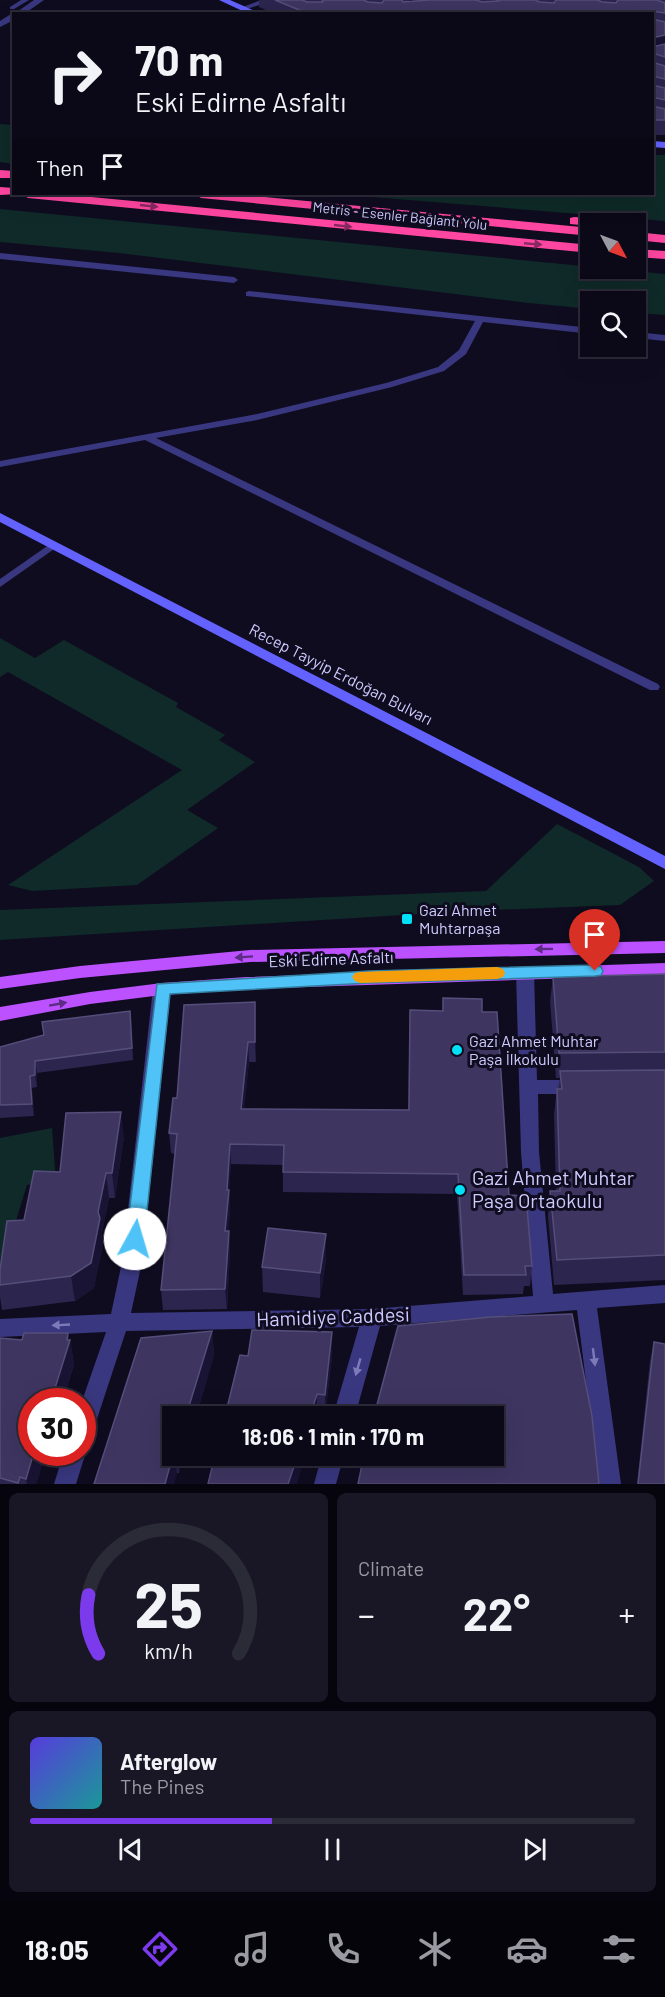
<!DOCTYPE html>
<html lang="en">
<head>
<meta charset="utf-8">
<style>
  :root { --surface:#0b0918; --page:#191725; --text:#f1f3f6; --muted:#9a9aa2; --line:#2b2a37; --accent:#7c3aed }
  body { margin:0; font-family:Barlow,sans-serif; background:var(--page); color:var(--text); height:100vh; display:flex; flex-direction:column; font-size:22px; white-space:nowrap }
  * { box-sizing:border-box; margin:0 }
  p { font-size:20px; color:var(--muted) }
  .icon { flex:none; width:33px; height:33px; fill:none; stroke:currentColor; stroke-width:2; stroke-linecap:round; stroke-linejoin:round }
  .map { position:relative; height:1484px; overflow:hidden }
  .side { display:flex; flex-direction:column; gap:9px; padding:9px; background:#06050d; flex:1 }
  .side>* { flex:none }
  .top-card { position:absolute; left:12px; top:12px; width:642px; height:183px; border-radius:0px; box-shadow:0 6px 24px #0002,0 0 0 2px var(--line); background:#0b0918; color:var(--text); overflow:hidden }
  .needle { width:39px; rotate:131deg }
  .tools { position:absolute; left:580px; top:213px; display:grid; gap:12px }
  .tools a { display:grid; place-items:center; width:66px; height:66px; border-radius:0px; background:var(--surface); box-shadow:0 6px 24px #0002,0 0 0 2px var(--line); font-size:30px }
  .speed { position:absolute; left:18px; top:1388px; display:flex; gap:12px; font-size:30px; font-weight:700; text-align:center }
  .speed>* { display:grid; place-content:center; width:78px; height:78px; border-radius:50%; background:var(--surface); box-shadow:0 6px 24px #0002,0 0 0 2px var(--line); line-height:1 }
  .speed .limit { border:9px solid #d22; background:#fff; color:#111 }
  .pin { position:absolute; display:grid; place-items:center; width:51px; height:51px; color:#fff; margin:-62px -26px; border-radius:50% 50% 50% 0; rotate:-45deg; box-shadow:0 0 6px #0007 }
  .pin .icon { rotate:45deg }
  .me { position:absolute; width:66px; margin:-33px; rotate:6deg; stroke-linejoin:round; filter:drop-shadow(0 0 4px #0008) }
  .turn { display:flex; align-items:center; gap:21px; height:126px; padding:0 24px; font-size:27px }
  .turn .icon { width:78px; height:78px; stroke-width:2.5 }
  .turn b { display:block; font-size:42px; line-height:51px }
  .then { display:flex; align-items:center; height:57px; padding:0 24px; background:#0003; gap:12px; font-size:22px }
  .big { font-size:45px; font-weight:700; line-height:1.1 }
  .side .card { flex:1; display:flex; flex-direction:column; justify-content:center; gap:9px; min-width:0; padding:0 21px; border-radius:9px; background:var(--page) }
  .side .dial { align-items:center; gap:0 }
  .dial svg { height:156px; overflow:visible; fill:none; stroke:var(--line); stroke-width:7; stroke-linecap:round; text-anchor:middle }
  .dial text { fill:var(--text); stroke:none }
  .song { display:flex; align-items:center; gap:18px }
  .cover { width:72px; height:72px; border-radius:9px; background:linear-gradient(135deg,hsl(250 70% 55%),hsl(180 70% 35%)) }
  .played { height:6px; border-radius:3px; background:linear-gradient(90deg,var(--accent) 40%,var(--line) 40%) }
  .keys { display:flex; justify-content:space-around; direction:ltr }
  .heat { display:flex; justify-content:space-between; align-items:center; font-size:33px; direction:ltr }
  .side .tiles { flex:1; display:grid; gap:9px; grid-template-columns:1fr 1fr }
  .card:last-child { grid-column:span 2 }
  .trip { position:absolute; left:162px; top:1406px; width:342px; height:60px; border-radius:0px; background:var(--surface); box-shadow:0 6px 24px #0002,0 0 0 2px var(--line); font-weight:700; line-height:60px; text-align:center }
  .menu { display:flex; height:96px; justify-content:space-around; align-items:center; background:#04040a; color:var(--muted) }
  .menu .icon { width:42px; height:42px }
  .menu .selected { color:var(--accent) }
  .menu b { font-size:27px; color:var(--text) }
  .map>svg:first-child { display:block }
  .green { fill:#0f2a28 }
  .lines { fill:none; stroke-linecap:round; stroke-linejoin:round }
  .lane { fill:#39377f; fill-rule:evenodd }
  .street { fill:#39377f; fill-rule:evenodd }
  .secondary { fill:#6462ff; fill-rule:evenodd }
  .primary { fill:#bc52ff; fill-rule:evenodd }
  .highway { fill:#ff46a1; fill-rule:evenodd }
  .wall { fill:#2c254e }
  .shaded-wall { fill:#191334 }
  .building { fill:#3e3661; stroke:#554e7a; stroke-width:1.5 }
  .oneway { fill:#872960 }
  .oneway2 { fill:#5d2c84 }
  .oneway3 { fill:#7d7ab9 }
  .route { fill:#4fc3f7; stroke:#337fa1; stroke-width:1.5 }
  .slow { fill:#f59e0b }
  .poi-dot { fill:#00e0f6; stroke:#0f0c20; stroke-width:2 }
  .labels { text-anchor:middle; stroke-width:6; stroke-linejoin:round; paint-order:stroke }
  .far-street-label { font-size:14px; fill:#d0cbff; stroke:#0f0c20 }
  .street-label { font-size:16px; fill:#d0cbff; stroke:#0f0c20 }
  .poi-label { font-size:16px; fill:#d0cbff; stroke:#0f0c20; text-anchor:start }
  .near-poi-label { font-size:20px; fill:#d0cbff; stroke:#0f0c20; text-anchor:start }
  .near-street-label { font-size:20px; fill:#d0cbff; stroke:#0f0c20 }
</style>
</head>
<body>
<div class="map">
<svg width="665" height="1484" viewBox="0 0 665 1484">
  <rect width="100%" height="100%" fill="#0f0c20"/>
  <g class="green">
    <polygon points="0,124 13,125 13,164 0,162"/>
    <polygon points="653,155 665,155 665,221 335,194 652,194"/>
    <polygon points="0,209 665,274 665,315 636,313 636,302 591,302 591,309 529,303 119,253 0,242"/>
    <polygon points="0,638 35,658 64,640 178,703 176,707 225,735 219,740 255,762 187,810 218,828 137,885 32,891 8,885 182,770 8,672 0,677"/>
    <polygon points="557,824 639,867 654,881 620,905 467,911 0,940 0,910 486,891"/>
    <polygon points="52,1128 56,1182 27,1185 0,1272 0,1138"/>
  </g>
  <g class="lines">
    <g class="lane">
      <polygon points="21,0 29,0 14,9 10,9 10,7"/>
      <polygon points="0,253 234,277 238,280 234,283 0,259"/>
      <polygon points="249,291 591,328 591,334 483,322 466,354 444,371 392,387 257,420 156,438 658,684 660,687 658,690 650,690 145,440 0,467 0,461 257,414 386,383 438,367 459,350 475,321 246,296 246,292"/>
      <polygon points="636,332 665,335 665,341 636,338"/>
      <polygon points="53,542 57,543 58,545 57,547 0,587 0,579"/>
    </g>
    <g class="street">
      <polygon points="34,0 44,0 24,14 14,14"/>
      <polygon points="261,0 274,0 244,10 240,8"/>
      <polygon points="11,14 14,14 14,20 0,27 0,21"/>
      <polygon points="525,966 531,968 534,972 537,1080 579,1080 585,1082 588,1087 585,1092 579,1094 538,1094 539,1152 553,1294 665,1285 665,1303 597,1308 621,1484 599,1484 577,1310 380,1326 355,1416 333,1416 359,1327 126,1331 93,1431 90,1438 82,1441 82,1401 106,1332 0,1337 0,1319 111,1314 122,1262 153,989 156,984 162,983 168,984 171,989 142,1262 131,1313 372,1309 533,1296 521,1152 516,972 519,968"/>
      <polygon points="82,1445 86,1452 76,1484 54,1484 64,1452 82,1452"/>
      <polygon points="322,1455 344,1455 336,1484 314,1484"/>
    </g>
    <g class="secondary">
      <polygon points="219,0 230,0 262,14 249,14"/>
      <polygon points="652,141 665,142 665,148 652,147"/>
      <polygon points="0,513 665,856 665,869 0,522"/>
    </g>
    <g class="primary">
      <polygon points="665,941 665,953 250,962 80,978 0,989 0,977 80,966 250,950"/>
      <polygon points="665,963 665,975 246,989 162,995 90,1004 0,1021 0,1007 90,992 162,983 246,977"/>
    </g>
    <g class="highway">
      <polygon points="0,170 14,171 14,178 0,178"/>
      <polygon points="0,187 14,188 14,194 19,194 0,195"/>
      <polygon points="22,194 60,194 591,245 591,253 28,198"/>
      <polygon points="195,194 233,194 591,228 591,236 201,198"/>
      <polygon points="574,217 618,220 624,224 591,224 591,226 570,224 570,218"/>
      <polygon points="636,232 665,235 665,243 636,240"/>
      <polygon points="636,249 665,251 665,259 636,257"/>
    </g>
  </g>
  <g class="wall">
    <polygon points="259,0 409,0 409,2 415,1 411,0 665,0 665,135 652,135 652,14 275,14 259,7"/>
    <polygon points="665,974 665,1280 554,1285 548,1216 550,1191 556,1191 554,1114 557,1089 558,1089 560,1078 556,1078 550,1001 553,977"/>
    <polygon points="443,998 482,1012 509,1195 532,1266 530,1286 524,1286 523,1294 463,1295 457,1194 283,1192 283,1165 231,1164 229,1190 230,1210 228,1231 229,1231 230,1251 227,1309 163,1310 161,1290 175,1154 171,1153 169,1133 177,1098 255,1002 256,1062 249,1062 244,1109 408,1110 410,1010 442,1011"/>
    <polygon points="131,1024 133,1060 37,1073 37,1087 32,1088 34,1116 0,1118 0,1047"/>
    <polygon points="124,1137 115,1198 109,1198 102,1233 103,1243 94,1288 75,1301 2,1310 0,1297 0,1270 24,1220 60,1172"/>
    <polygon points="326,1234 326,1259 320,1298 263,1292 262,1267"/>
    <polygon points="212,1331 214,1355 196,1416 172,1416 172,1455 184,1455 179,1473 94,1484"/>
    <polygon points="68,1333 69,1340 70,1340 74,1365 36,1484 0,1484 0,1338 22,1340"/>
    <polygon points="654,1342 665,1484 637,1484 650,1361"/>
    <polygon points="248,1356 332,1356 325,1416 225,1416"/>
  </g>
  <g class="shaded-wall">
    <polygon points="665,35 665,49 652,52 652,38"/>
    <polygon points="255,1002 256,1022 256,1062 255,1042"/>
    <polygon points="248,1042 249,1062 242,1130 241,1109"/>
    <polygon points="35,1061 37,1073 37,1087 35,1075"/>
    <polygon points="30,1076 32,1088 34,1116 32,1104"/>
    <polygon points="121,1112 124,1137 115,1198 112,1173"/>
    <polygon points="230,1144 231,1164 229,1192 229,1190 230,1210 227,1251 225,1231"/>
    <polygon points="106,1173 109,1198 102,1233 103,1243 94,1288 75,1301 71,1276 98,1212"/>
    <polygon points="229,1231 230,1251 227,1309 225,1289"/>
    <polygon points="326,1234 326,1259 320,1298 320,1273"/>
    <polygon points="212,1331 214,1355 196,1416 186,1416"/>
    <polygon points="332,1332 332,1356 325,1416 325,1395"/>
    <polygon points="68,1333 69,1343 70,1340 74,1365 62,1401 51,1401"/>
    <polygon points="317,1394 317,1416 310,1416"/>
    <polygon points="34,1452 46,1452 36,1484 27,1484 26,1479"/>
    <polygon points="173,1455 175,1455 177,1473 174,1484 165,1484"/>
    <polygon points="177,1455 184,1455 179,1473"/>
    <polygon points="298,1455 305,1455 297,1484 288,1484"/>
  </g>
  <g class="building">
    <polygon points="275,0 302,0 307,2 323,2 322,0 363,0 368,2 382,3 384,0 402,0 403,2 429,0 476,0 482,2 498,1 496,0 535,0 540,2 554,3 556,0 597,0 602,2 616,3 618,0 657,0 665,3 665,13 652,11 652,14 309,14"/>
    <polygon points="652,19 665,22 665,35 652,38"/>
    <polygon points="665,44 665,57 652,53 652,47"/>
    <polygon points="652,62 665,66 665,79 652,76"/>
    <polygon points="652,85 665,88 665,100 652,97"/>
    <polygon points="652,106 665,109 665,120 652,120"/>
    <polygon points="665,974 665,1052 559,1053 553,977"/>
    <polygon points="443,998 482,999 482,1012 497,1012 509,1195 526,1196 532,1266 525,1266 526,1275 464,1275 458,1174 283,1172 284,1145 230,1144 227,1190 229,1190 225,1231 229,1231 225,1289 161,1290 177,1134 169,1133 173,1098 177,1098 184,1005 255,1002 255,1042 248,1042 241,1109 409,1110 410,1010 443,1011"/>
    <polygon points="130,1011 132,1048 35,1061 35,1075 30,1076 32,1104 0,1105 0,1047 44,1035 42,1022"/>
    <polygon points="665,1070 665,1255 557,1260 550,1191 560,1191 557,1089 562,1089 560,1071"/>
    <polygon points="121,1112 112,1173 106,1173 98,1212 100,1218 91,1263 71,1276 0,1285 0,1270 7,1221 24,1220 34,1171 60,1172 66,1113"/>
    <polygon points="268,1228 326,1234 320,1273 262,1267"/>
    <polygon points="572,1314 592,1416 599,1484 358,1484 364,1455 494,1455 494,1416 374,1416 398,1326 491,1317"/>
    <polygon points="252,1330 332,1332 325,1395 317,1394 310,1416 225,1416 240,1355 248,1356"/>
    <polygon points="212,1331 186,1416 172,1416 173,1455 165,1484 94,1484 141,1338"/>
    <polygon points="24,1333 68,1333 67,1340 70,1340 51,1401 32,1401 32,1452 34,1452 26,1479 20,1477 18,1483 0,1478 0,1338 22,1340"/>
    <polygon points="654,1342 665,1344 665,1484 638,1484"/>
    <polygon points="215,1455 298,1455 288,1484 208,1484"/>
  </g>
  <defs><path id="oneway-solid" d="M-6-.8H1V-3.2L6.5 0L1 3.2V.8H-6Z" transform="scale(1.5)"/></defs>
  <g class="oneway">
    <use href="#oneway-solid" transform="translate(149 206) rotate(6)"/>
    <use href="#oneway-solid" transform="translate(343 226) rotate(6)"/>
    <use href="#oneway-solid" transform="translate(533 244) rotate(5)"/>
  </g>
  <g class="oneway2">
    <use href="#oneway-solid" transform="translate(544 949) rotate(179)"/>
    <use href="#oneway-solid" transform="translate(244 957) rotate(176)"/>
    <use href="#oneway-solid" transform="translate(58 1004) rotate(-10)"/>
  </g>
  <g class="oneway3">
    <use href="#oneway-solid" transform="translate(61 1325) rotate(177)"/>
    <use href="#oneway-solid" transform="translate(594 1357) rotate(83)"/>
    <use href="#oneway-solid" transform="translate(358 1367) rotate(106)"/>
  </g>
  <polygon class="route" points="595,965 601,967 603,971 601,975 595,976 369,983 170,994 144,1239 141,1244 135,1246 129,1244 126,1239 157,984 369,971"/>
  <polygon class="slow" points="497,967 503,969 505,973 503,977 497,979 360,983 355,981 352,977 355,973 360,972"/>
  <g class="poi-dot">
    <rect x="401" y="913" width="12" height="12" rx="3"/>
    <circle cx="457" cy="1050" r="6"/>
    <circle cx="460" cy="1190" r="6"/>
  </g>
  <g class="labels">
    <g class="far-street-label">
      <text transform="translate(400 216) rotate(6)" y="5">Metris - Esenler Bağlantı Yolu</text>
    </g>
    <g class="street-label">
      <text transform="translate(341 674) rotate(27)" y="6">Recep Tayyip Erdoğan Bulvarı</text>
      <text transform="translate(331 959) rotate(-2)" y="6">Eski Edirne Asfaltı</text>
    </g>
    <g class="poi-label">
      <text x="419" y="916">Gazi Ahmet<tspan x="419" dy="18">Muhtarpaşa</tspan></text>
      <text x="469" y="1047">Gazi Ahmet Muhtar<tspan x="469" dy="18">Paşa İlkokulu</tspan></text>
    </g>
    <g class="near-poi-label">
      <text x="472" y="1185">Gazi Ahmet Muhtar<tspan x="472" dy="23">Paşa Ortaokulu</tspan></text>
    </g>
    <g class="near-street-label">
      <text transform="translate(333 1317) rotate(-2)" y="7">Hamidiye Caddesi</text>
    </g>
  </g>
</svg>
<div class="tools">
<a><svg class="needle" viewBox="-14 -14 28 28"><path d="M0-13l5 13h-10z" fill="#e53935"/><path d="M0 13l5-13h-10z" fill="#9a9aa2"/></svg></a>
<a><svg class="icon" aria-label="search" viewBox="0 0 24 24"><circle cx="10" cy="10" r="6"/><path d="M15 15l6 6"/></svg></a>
</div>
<div class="speed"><div class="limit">30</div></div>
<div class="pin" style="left:595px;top:971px;background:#d93025"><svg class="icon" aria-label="arrive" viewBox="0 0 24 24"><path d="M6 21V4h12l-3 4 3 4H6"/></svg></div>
<svg class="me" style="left:135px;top:1239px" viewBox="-20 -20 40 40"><circle r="19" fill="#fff"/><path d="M0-13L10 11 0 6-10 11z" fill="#4fc3f7"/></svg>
<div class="trip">18:06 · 1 min · 170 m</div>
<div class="top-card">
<div class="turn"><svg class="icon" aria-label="right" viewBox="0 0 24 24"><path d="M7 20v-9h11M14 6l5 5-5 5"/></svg><div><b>70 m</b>Eski Edirne Asfaltı</div></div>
<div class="then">Then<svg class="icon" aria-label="arrive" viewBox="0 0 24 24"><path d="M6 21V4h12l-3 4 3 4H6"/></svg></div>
</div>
</div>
<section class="side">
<div class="tiles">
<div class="card dial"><svg viewBox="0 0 100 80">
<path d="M14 69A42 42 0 1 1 86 69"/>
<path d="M14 69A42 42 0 0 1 9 39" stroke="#7c3aed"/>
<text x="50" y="56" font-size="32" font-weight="700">25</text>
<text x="50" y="72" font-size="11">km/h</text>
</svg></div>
<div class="card"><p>Climate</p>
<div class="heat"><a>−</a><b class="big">22°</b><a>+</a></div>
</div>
<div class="card">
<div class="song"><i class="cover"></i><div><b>Afterglow</b><p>The Pines</p></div></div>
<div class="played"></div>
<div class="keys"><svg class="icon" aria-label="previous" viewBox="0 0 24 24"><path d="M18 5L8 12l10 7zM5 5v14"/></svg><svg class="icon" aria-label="pause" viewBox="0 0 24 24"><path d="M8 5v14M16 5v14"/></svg><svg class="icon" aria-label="next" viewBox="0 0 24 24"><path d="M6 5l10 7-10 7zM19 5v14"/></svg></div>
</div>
</div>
</section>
<nav class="menu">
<b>18:05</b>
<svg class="icon selected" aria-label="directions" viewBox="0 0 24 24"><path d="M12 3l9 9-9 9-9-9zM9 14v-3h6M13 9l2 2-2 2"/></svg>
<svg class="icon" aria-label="music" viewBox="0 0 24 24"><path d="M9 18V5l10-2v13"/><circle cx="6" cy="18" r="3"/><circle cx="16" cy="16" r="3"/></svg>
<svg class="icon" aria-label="phone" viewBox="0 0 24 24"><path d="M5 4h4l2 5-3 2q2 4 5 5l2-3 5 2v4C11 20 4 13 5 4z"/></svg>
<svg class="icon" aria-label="climate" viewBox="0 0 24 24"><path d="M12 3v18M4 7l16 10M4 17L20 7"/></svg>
<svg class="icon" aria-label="car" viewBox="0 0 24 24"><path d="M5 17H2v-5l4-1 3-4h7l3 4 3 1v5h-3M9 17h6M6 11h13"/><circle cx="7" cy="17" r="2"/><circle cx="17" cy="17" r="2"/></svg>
<svg class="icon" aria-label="filters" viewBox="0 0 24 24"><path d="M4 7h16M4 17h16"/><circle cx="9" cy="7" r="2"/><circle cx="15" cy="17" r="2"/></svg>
</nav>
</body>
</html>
